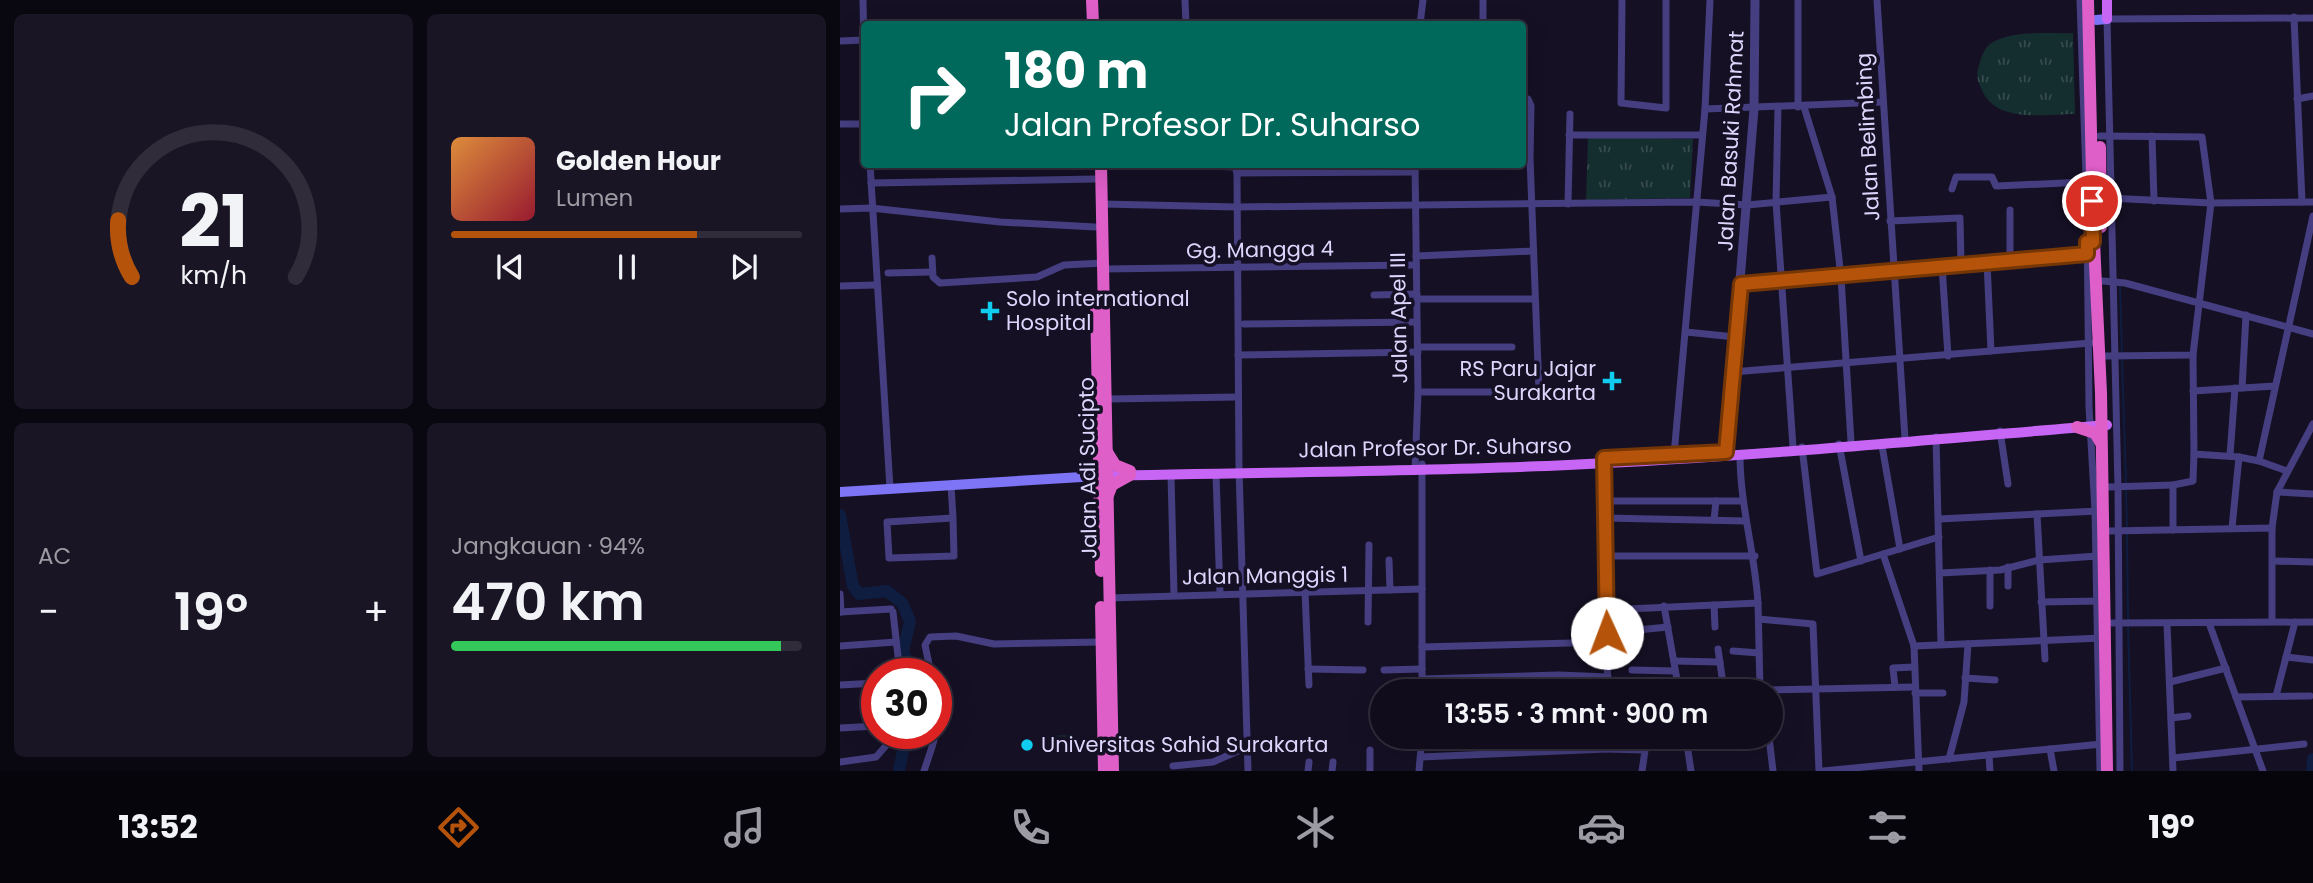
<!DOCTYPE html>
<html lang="id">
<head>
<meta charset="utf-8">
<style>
  :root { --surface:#100c1b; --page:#191524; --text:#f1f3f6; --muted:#9c9ba3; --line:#302c3a; --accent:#b45309 }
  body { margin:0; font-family:Poppins,sans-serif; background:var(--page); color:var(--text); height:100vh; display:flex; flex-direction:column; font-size:26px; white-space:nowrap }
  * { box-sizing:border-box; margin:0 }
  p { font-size:23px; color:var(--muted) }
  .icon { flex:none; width:38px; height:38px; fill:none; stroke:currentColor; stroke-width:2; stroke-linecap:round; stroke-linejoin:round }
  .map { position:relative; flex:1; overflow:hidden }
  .sheet { display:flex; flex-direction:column; gap:14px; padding:14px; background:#09070f; width:840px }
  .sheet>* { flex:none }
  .top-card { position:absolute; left:21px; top:21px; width:665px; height:147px; border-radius:7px; box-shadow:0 7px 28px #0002,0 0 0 2px var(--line); background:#00695c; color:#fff; overflow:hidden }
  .speed { position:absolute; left:21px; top:658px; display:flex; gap:14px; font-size:35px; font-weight:700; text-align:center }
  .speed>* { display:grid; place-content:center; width:91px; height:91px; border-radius:50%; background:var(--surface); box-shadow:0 7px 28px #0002,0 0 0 2px var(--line); line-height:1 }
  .speed .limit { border:10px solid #d22; background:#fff; color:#111 }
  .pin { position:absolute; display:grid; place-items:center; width:60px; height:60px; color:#fff; margin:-30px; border:4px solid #fff; border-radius:50%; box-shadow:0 2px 7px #0007 }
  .me { position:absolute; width:77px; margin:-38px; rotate:358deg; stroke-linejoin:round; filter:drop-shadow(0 0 5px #0008) }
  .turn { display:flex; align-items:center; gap:24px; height:147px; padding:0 28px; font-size:32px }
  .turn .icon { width:91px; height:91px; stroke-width:2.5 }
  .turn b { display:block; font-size:49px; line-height:60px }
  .big { font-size:52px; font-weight:600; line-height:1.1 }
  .sheet .widget { flex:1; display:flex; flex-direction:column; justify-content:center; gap:10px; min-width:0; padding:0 24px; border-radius:10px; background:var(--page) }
  .sheet .dial { align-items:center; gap:0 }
  .dial svg { height:182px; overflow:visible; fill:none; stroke:var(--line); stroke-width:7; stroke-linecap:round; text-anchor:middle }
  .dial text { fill:var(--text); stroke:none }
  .song { display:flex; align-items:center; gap:21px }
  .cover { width:84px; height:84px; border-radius:10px; background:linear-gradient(135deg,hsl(30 70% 55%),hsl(350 70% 35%)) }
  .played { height:7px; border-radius:4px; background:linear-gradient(90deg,var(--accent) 70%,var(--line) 70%) }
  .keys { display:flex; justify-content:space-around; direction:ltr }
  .heat { display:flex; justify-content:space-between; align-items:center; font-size:38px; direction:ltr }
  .charge { height:10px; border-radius:5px; background:linear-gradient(90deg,#34c759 94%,var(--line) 0) }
  .sheet .tiles { flex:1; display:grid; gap:14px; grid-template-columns:repeat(2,1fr) }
  .trip { position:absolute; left:530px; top:679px; width:413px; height:70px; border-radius:35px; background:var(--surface); box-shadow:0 7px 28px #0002,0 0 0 2px var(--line); font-weight:600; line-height:70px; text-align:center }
  .tabs { display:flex; height:112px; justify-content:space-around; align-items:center; background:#06050b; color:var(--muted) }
  .tabs .icon { width:49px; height:49px }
  .tabs .selected { color:var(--accent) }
  .tabs b { font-size:32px; color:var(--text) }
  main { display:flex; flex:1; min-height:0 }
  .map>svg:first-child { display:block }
  .grass { fill:url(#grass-tufts) }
  .garden { fill:#142d2e }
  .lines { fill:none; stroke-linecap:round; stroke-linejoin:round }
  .stream { stroke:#0e1d40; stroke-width:2 }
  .river { stroke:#0e1d40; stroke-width:12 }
  .minor { stroke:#453e80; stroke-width:7 }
  .tertiary { stroke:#453e80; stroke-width:9 }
  .secondary { stroke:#7e74f6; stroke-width:10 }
  .primary { stroke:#c765f5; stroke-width:10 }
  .trunk { stroke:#de5fc8; stroke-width:12 }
  .route-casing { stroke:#753606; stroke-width:18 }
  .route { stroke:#b45309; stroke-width:12 }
  .poi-dot { fill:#10ccef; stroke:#151024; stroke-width:2.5 }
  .labels { text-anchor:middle; stroke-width:7; stroke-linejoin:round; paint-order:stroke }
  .street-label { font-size:21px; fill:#ddd6fc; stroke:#151024 }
  .poi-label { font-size:21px; fill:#ddd6fc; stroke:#151024; text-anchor:start }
</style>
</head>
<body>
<main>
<section class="sheet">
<div class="tiles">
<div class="widget dial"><svg viewBox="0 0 100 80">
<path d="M14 69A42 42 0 1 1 86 69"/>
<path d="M14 69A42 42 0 0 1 8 44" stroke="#b45309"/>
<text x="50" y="56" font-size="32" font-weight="700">21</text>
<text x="50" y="72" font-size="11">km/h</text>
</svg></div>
<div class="widget">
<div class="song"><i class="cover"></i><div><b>Golden Hour</b><p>Lumen</p></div></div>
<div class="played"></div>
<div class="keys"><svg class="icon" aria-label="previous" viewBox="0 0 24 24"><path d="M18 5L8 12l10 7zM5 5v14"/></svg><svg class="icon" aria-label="pause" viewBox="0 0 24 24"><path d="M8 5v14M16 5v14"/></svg><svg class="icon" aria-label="next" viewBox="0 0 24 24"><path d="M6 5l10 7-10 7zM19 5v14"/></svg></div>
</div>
<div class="widget"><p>AC</p>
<div class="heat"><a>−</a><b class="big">19°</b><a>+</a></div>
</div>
<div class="widget"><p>Jangkauan · 94%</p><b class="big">470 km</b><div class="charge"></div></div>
</div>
</section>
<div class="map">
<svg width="1473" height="771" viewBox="0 0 1473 771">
  <defs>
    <pattern id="grass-tufts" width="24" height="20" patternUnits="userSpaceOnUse" patternTransform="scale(1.75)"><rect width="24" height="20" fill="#142d2e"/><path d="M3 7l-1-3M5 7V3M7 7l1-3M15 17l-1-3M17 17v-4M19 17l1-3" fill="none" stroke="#364b4d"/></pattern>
  </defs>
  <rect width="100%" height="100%" fill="#151024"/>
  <g class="grass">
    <path d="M 1233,33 L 1235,114 C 1206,114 1156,124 1142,90 C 1137,80 1136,76 1139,65 C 1142,54 1146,44 1157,40 C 1179,30 1210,34 1233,33 Z"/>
    <polygon points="748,137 853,139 850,198 746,200"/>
  </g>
  <polygon class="garden" points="232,735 232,749 206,750 205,736"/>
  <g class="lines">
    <g class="stream">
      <polyline points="1280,286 1282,354"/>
      <polyline points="1282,359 1286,483"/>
      <polyline points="1286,489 1287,529"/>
      <polyline points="1287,534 1288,619"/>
      <polyline points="1288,625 1292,771"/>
    </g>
    <g class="river">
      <polyline points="0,515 13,586 19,594 47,591 62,603 70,621 63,652 73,674"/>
      <polyline points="59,771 63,750 74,733"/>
      <polyline points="1472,771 1473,759"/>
    </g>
    <g class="minor">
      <polyline points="23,0 24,47"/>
      <polyline points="345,0 346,24"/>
      <polyline points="643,0 643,24"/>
      <polyline points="782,0 781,103 826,108 826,0"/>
      <polyline points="1037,0 1065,439"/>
      <polyline points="1240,0 1247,207"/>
      <polyline points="1454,17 1462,202"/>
      <polyline points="580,24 583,0"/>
      <polyline points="0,41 24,40"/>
      <polyline points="1457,99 1473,96"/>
      <polyline points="938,107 936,202 953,447"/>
      <polyline points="958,107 958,0"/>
      <polyline points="964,107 992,197 1001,277 1011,442"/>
      <polyline points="865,109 1043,102"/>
      <polyline points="0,124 24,124"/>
      <polyline points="729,135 862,135"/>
      <polyline points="1260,136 1362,137 1371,203 1353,355 1266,356"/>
      <polyline points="1312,136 1314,201"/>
      <polyline points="30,164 50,488"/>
      <polyline points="313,164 395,167 397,173"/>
      <polyline points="397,173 399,468 408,771"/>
      <polyline points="397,173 575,172"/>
      <polyline points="31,183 255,179"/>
      <polyline points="1112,189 1116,177 1152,177 1156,186 1246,182"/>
      <polyline points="1267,198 1371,203 1473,202"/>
      <polyline points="262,204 397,207 856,202 907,205 992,197"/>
      <polyline points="728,204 730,114"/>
      <polyline points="0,209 31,208 160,222 255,227"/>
      <polyline points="1247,219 1249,407 1255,511 1260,771"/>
      <polyline points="1050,221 1120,218 1121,264"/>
      <polyline points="576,256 693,251"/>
      <polyline points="92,258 93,277 100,283 197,277 224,265 264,263"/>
      <polyline points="1170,261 1170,210"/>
      <polyline points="1147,262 1151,351"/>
      <polyline points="1102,266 1108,356"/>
      <polyline points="264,269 576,265"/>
      <polyline points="48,273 92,272"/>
      <polyline points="1263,281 1285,283 1473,334"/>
      <polyline points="901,284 1249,254"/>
      <polyline points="0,286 35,285"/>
      <polyline points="534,295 577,294"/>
      <polyline points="577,299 694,299"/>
      <polyline points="404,324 577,322"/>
      <polyline points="846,332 895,337"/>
      <polyline points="578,347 672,347"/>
      <polyline points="398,355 578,352"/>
      <polyline points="1353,355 1354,454"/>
      <polyline points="892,372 1251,343"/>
      <polyline points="1402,388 1406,315"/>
      <polyline points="1353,391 1435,386"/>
      <polyline points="578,392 699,392 690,158 691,106 688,99 682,97"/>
      <polyline points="267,399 398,397"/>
      <polyline points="1160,431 1168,484"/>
      <polyline points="1096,437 1101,644"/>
      <polyline points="999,444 1021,561"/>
      <polyline points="1042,446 1060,549"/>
      <polyline points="962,447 977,574 1099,537"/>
      <polyline points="834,455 865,109 870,0"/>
      <polyline points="1390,455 1395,388"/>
      <path d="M 764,460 L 766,610 L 918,603 C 915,553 900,506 900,455"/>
      <polyline points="1419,461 1447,471"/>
      <polyline points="582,464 582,691"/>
      <polyline points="575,470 578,392 575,164"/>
      <polyline points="376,474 380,594"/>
      <polyline points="331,475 334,595"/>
      <polyline points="111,485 113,518 47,522 49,558 114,556 113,518"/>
      <polyline points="1269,487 1333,485"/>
      <polyline points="1437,492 1473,494"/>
      <polyline points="765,501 901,501"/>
      <polyline points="1197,514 1205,659"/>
      <polyline points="765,518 906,521"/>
      <polyline points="1099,519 1258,511"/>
      <polyline points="874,520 876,501"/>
      <polyline points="1392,528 1399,457 1419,461 1473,216"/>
      <polyline points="1432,528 1437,492 1473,424"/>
      <polyline points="1333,530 1333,485 1353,481 1354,454 1399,457"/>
      <polyline points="1270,531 1432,528 1432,621"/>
      <polyline points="1043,554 1074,646 1079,771"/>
      <polyline points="765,556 915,556"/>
      <polyline points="549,560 550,590"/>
      <polyline points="1433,561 1473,562"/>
      <polyline points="1150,570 1150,606"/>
      <polyline points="1100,573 1160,570 1199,560 1258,556"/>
      <polyline points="1168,586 1168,567"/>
      <polyline points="465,592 469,685"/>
      <polyline points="0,594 1,612"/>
      <polyline points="269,598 582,589"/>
      <polyline points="1201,602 1260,601"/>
      <polyline points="918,603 920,690"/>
      <polyline points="874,605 875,627"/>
      <polyline points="824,606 839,691"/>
      <polyline points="766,610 768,691"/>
      <polyline points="0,612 51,609"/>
      <polyline points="53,612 60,674"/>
      <polyline points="919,619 973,624 979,771"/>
      <polyline points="528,622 529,545"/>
      <polyline points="1272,623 1473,622"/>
      <polyline points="1369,623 1423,771"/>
      <polyline points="1327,624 1333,771"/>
      <polyline points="767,633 828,627"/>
      <polyline points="0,646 56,642"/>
      <polyline points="1074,646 1262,638"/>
      <polyline points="582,647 768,642"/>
      <polyline points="878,649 884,691"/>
      <polyline points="893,651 919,653"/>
      <polyline points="1446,657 1473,660"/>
      <polyline points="834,661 880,662"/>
      <polyline points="468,669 523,670"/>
      <polyline points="544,670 582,669"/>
      <polyline points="792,670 835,671"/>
      <polyline points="91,674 85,645 90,637 116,636 154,644 261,642"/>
      <polyline points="1125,678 1155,680"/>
      <polyline points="583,679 719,675 768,677"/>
      <polyline points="1330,682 1386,668"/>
      <polyline points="0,685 37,683"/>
      <polyline points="1055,687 1053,668 1074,667"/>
      <polyline points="876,691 1075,687"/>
      <polyline points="1075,693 1103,693"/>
      <polyline points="1436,696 1455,622"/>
      <polyline points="1396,697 1470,696"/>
      <polyline points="1331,718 1348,716"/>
      <polyline points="0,728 37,726"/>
      <polyline points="846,737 851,771"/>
      <polyline points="929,737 933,771"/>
      <polyline points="766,749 804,750"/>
      <polyline points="1210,749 1214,771"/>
      <polyline points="530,750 530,771"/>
      <polyline points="1149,755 1150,771"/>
      <polyline points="581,757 766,749 766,737"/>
      <polyline points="1333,758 1464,744"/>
      <polyline points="1109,759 1124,702 1128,644"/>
      <polyline points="0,762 36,757 57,733"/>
      <polyline points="333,766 373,762 407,747"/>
      <path d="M 84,771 C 92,746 102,725 96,699"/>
      <polyline points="468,771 469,762"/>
      <polyline points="492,771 493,762"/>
      <polyline points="579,771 582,737"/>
      <polyline points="802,771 807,737"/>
      <polyline points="983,771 1262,744"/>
      <polyline points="1280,771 1278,487 1267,19 1473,18"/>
    </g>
    <polyline class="tertiary" points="886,452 914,109 915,0"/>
    <g class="secondary">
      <polyline points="1256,20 1267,19"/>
      <polyline points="0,492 258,476"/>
    </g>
    <g class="primary">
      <polyline points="1267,19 1267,0"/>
      <path d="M 261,476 C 417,472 572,472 728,465 C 908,457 1087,440 1267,425"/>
    </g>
    <g class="trunk">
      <polyline points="252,0 253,24"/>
      <polyline points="1248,0 1253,220 1261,393 1267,771"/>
      <polyline points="1260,147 1261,227"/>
      <polyline points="261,164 273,771"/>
      <polyline points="256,299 261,571"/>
      <polyline points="1237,427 1255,433 1261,443"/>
      <polyline points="267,452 275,465 290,471"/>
      <polyline points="268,495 272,485 290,475"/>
      <polyline points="261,607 264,771"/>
    </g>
  </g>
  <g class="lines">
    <g class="route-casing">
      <polyline id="route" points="767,633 764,458 886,452 901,284 1247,254 1247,242 1253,242 1252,201"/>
    </g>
    <use href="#route" class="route"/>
  </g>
  <g class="poi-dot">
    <path d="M146.5 300.5h7v7h7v7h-7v7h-7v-7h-7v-7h7z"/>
    <path d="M768.5 370.5h7v7h7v7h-7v7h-7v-7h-7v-7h7z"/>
    <circle cx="187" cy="745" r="7"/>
  </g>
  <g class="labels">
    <g class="street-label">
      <text transform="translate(1028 137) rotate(-93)" y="7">Jalan Belimbing</text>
      <text transform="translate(891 141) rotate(-87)" y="7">Jalan Basuki Rahmat</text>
      <text transform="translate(420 250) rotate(-1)" y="7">Gg. Mangga 4</text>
      <text transform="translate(559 318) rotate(-91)" y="7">Jalan Apel III</text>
      <text transform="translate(595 448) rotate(-1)" y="7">Jalan Profesor Dr. Suharso</text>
      <text transform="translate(248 468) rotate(-91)" y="7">Jalan Adi Sucipto</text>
      <text transform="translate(425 576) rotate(-1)" y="7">Jalan Manggis 1</text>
    </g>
    <g class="poi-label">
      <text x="166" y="306">Solo international<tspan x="166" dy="24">Hospital</tspan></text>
      <text x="756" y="376" text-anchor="end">RS Paru Jajar<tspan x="756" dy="24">Surakarta</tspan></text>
      <text x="201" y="752">Universitas Sahid Surakarta</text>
    </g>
  </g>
</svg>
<div class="speed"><div class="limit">30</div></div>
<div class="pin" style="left:1252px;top:201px;background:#d93025"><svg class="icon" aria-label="arrive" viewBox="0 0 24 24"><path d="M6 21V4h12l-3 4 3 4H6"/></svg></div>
<svg class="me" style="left:767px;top:633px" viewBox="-20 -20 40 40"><circle r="19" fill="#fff"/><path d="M0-13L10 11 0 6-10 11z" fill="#b45309"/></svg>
<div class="trip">13:55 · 3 mnt · 900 m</div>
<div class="top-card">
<div class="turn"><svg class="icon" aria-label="right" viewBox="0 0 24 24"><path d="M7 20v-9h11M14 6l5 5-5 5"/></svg><div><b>180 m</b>Jalan Profesor Dr. Suharso</div></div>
</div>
</div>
</main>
<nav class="tabs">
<b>13:52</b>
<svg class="icon selected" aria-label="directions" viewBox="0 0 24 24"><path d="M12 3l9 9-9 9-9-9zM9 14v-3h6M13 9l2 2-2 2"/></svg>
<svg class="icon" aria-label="music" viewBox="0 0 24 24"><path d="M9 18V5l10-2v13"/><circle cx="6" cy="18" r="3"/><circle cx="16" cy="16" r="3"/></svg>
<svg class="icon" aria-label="phone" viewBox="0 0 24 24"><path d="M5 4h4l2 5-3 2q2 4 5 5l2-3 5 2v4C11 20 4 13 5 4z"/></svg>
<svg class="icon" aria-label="climate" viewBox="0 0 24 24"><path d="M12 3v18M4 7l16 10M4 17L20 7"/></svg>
<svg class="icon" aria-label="car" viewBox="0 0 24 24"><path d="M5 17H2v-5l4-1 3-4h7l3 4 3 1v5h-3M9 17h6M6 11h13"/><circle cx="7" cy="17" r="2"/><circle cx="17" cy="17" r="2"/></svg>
<svg class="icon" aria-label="filters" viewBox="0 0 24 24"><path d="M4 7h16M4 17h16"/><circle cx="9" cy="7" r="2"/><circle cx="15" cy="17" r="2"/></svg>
<b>19°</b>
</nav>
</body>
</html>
